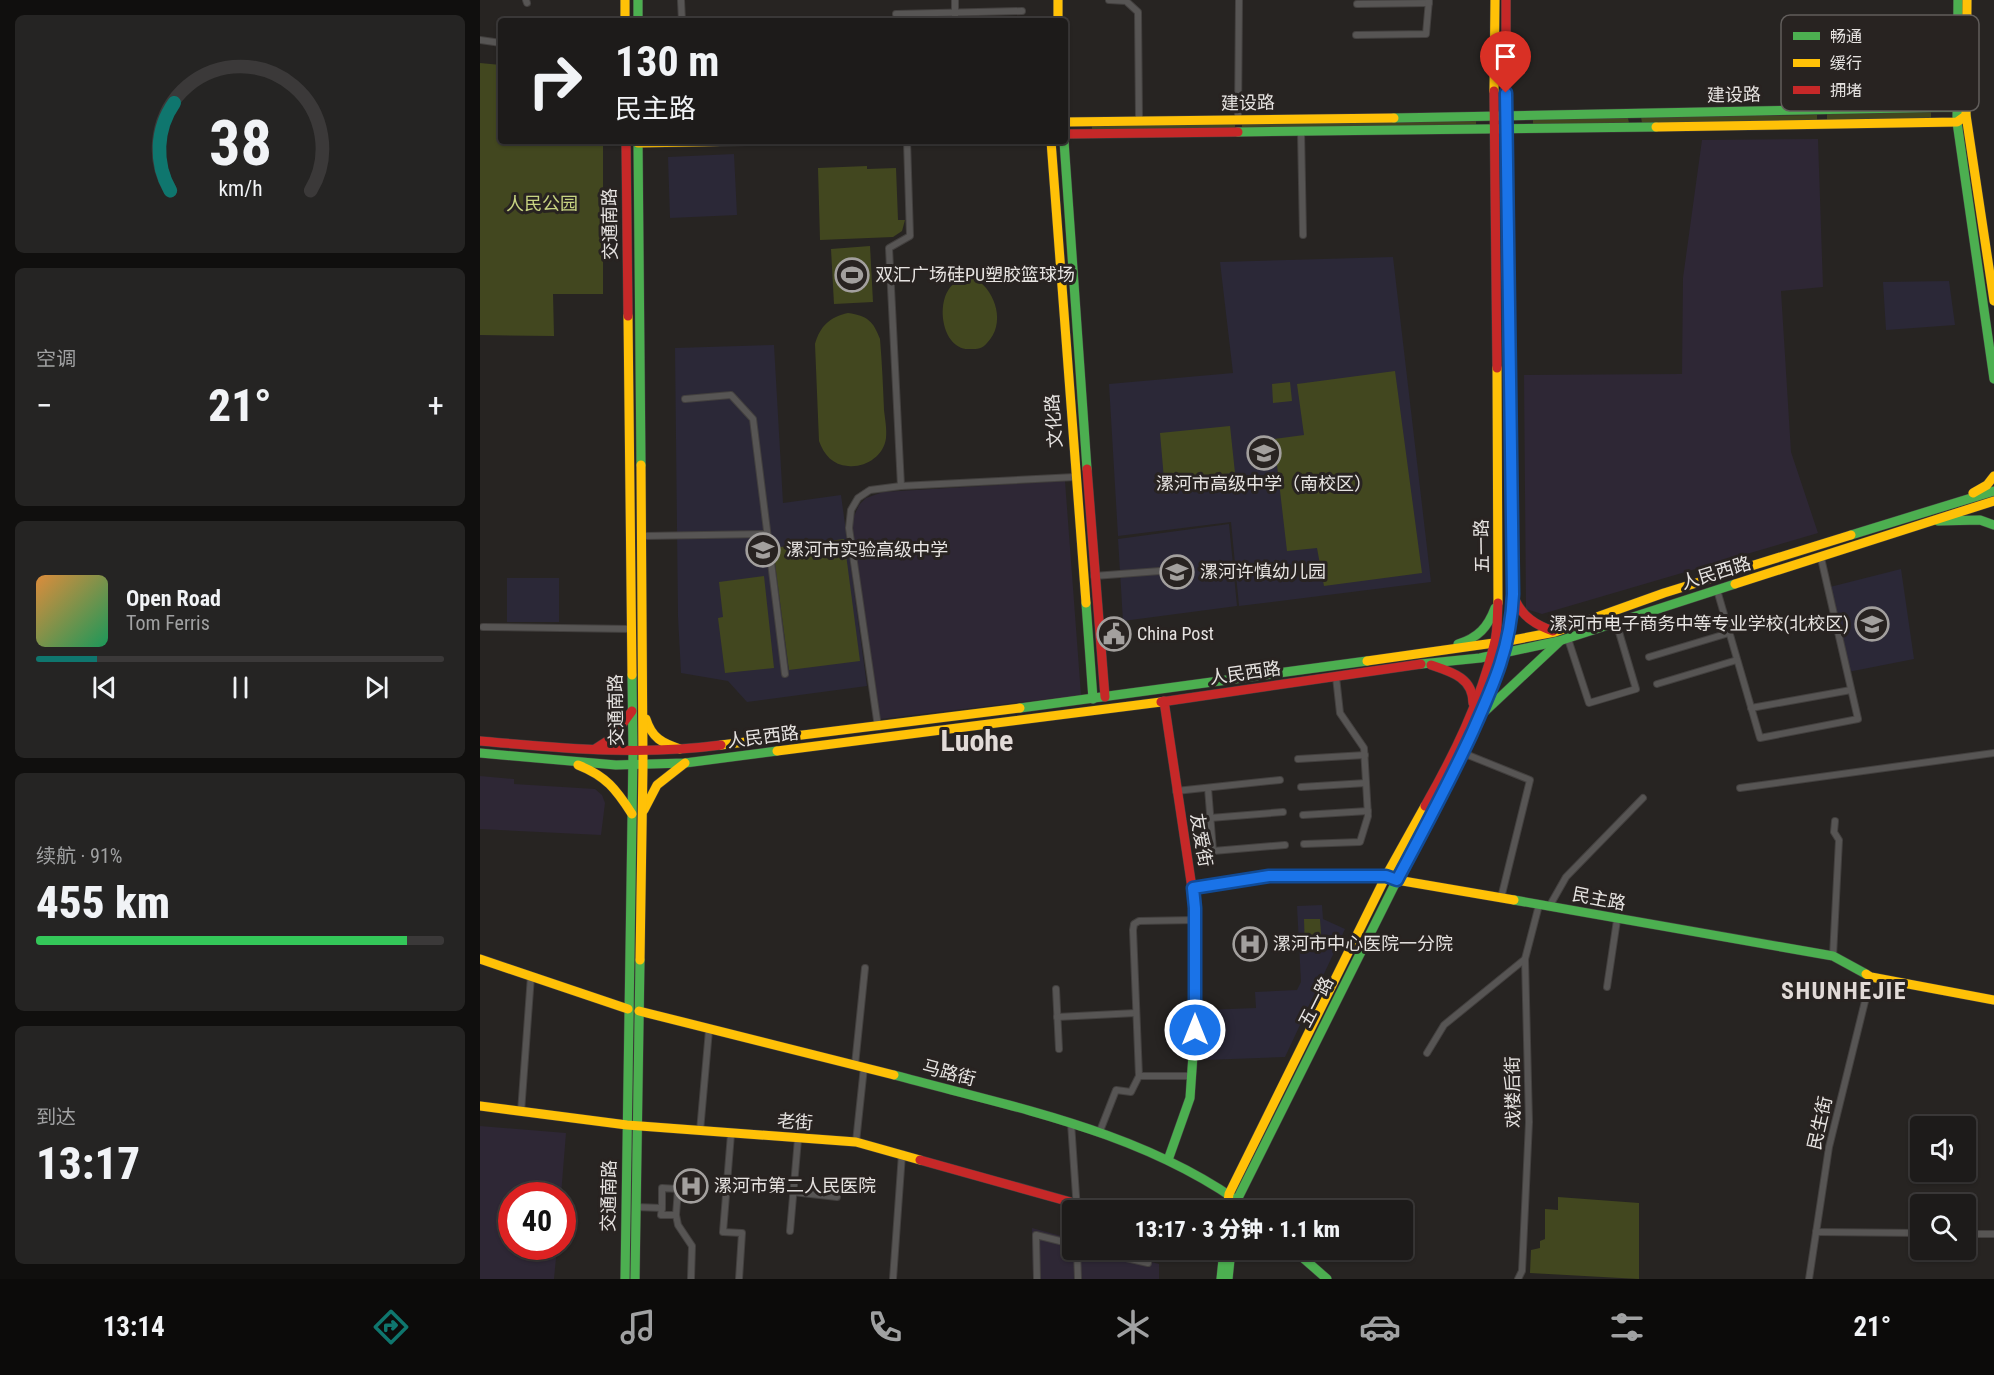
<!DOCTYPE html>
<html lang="zh">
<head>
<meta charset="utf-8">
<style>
  :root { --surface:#1d1b1a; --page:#252423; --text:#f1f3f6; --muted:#a0a1a2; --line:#3b3939; --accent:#0f766e }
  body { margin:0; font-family:"Roboto Condensed","Noto Sans SC",sans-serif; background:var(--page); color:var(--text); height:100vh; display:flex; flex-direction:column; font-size:22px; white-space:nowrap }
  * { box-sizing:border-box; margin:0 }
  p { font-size:20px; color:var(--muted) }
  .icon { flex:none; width:33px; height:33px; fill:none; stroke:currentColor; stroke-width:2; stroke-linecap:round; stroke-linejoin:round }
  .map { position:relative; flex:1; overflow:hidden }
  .sheet { display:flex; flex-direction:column; gap:15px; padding:15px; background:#100f0e; width:480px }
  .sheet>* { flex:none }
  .banner { position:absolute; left:18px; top:18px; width:570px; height:126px; border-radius:6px; box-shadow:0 2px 4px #0004,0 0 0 2px var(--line); background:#1d1b1a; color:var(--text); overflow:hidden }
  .buttons { position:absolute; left:1430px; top:1116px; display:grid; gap:12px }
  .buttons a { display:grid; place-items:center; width:66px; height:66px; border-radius:6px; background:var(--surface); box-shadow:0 2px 4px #0004,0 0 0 2px var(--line); font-size:30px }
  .speed { position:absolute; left:18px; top:1182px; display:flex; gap:12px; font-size:30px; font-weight:700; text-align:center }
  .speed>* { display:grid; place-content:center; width:78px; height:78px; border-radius:50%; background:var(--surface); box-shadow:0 2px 4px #0004,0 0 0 2px var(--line); line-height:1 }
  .speed .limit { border:9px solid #d22; background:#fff; color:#111 }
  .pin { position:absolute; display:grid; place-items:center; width:51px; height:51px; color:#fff; margin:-62px -26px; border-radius:50% 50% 50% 0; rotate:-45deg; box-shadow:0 0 6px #0007 }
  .pin .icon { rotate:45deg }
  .me { position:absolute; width:66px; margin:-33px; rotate:0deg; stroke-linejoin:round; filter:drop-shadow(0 0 4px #0008) }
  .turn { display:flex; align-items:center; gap:21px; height:126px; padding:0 18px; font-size:27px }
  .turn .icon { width:78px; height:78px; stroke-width:2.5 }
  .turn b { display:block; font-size:42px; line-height:51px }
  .big { font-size:45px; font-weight:800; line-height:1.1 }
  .sheet .card { flex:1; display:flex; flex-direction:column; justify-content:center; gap:9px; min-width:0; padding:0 21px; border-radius:9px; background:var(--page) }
  .sheet .dial { align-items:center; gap:0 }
  .dial svg { height:156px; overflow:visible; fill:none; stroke:var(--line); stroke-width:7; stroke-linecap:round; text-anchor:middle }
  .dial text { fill:var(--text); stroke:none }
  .song { display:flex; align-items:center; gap:18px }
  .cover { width:72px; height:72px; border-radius:9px; background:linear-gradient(135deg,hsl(30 70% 55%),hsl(150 70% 35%)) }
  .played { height:6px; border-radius:3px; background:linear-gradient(90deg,var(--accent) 15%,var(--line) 15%) }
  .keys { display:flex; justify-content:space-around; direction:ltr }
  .heat { display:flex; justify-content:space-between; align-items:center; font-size:33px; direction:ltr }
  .charge { height:9px; border-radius:4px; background:linear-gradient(90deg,#34c759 91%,var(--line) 0) }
  .trip { position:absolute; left:582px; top:1200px; width:351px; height:60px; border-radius:6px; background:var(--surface); box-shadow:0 2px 4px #0004,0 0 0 2px var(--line); font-weight:800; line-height:60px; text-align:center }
  .dock { display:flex; height:96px; justify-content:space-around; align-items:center; background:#0c0b0a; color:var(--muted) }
  .dock .icon { width:42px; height:42px }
  .dock .current { color:var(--accent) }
  .dock b { font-size:27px; color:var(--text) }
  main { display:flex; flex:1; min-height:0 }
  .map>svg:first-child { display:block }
  .commercial { fill:#2e2735 }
  .education { fill:#2b2837 }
  .green { fill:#42471f }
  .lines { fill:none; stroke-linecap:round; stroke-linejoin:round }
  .street-casing { stroke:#43403f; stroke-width:8 }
  .fast-casing { stroke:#43403f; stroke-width:10 }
  .slow-casing { stroke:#43403f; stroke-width:10 }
  .jam-casing { stroke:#43403f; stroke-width:10 }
  .street { stroke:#575554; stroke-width:6 }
  .fast { stroke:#4caf50; stroke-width:9 }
  .slow { stroke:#ffc107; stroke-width:9 }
  .jam { stroke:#c62828; stroke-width:9 }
  .route-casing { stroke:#114b97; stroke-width:15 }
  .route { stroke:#1a73e8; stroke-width:10 }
  .labels { text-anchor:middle; stroke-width:6; stroke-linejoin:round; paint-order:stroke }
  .street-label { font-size:18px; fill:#e6e3e1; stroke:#282321 }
  .park-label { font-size:18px; fill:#c8d482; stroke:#282321 }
  .poi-label { font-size:18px; fill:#e6e3e1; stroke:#282321; text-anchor:start }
  .district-label { font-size:24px; font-weight:bold; letter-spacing:1.5px; fill:#e2dbd8; stroke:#282321 }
  .town-label { font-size:30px; font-weight:bold; fill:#e2dbd8; stroke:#282321 }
  .key { fill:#282321; stroke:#615d5b; stroke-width:1.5 }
  .key-label { font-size:16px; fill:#e6e3e1 }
</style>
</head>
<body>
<main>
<section class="sheet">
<div class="card dial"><svg viewBox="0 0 100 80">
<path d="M14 69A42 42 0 1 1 86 69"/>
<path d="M14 69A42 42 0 0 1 16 24" stroke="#0f766e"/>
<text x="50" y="56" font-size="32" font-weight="700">38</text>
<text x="50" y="72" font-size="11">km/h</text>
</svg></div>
<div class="card"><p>空调</p>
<div class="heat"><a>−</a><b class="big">21°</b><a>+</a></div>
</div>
<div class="card">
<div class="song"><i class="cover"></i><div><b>Open Road</b><p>Tom Ferris</p></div></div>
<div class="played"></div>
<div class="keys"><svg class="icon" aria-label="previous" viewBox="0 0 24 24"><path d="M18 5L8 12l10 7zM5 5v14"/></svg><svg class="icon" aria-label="pause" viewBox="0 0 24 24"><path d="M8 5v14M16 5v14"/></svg><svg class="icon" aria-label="next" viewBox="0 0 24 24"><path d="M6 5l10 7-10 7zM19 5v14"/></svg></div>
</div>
<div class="card"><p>续航 · 91%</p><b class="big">455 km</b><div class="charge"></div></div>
<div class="card"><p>到达</p><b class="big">13:17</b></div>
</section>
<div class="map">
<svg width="1514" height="1279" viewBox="0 0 1514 1279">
  <rect width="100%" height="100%" fill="#272422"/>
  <g class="commercial">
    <polygon points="1338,139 1343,287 1301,291 1311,452 1338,533 1062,614 1046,609 1044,375 1202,374 1203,278 1222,140"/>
    <polygon points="585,481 601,695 400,719 371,523 379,505 386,498 403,492"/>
    <polygon points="0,776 34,779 34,784 115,789 122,795 125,803 121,835 0,829"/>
    <polygon points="0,1126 86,1133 81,1195 32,1196 32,1246 77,1247 74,1279 0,1279"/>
    <polygon points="552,1228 592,1239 592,1250 628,1250 679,1264 679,1279 553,1279"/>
  </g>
  <g class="education">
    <polygon points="254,154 257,215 190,218 188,157"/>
    <polygon points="913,257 951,582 759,606 751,522 638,536 629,384 753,373 740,262"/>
    <polygon points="1469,281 1475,325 1406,330 1403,282"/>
    <polygon points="294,345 303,503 361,495 387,686 267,702 248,681 201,673 198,617 195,348"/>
    <polygon points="749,524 757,606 643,621 638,539"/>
    <polygon points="1421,569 1434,659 1368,672 1346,588"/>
    <rect x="27" y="578" width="52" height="44"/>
    <polygon points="842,905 843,919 865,929 805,1057 725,1060 724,1010 776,1008 775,992 817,990 821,982 817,906"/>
  </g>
  <g class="green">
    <polygon points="0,63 21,65 21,141 123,141 123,294 73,294 74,336 0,335"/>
    <polygon points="1451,112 1451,118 1347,120 1347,114"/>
    <polygon points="1337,115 1337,120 1162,123 1161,117"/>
    <polygon points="1148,118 1149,123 1053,125 1053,119"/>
    <polygon points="996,121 996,126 762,127 762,122"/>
    <polygon points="755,122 755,128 612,130 612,124"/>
    <polygon points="387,166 387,169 416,168 418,220 425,220 422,231 413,237 340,240 338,168"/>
    <polygon points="390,246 393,302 354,304 351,249"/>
    <path d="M 496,279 C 516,292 526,324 507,343 C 502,349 498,349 490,349 C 460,351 453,293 478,281 C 482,278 490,279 496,279 Z"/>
    <path d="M 368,313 C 388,316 393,321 400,339 C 402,363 403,386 404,410 C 405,419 407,429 406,438 C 404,456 385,468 368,466 C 353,465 344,455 339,441 L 335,344 C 340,326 350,317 368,313 Z"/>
    <polygon points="915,371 942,573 844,586 837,548 807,551 794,439 824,435 817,384"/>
    <polygon points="810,382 812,401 793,403 792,384"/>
    <polygon points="750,426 755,473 684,479 680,433"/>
    <polygon points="364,539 380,661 309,670 293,548"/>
    <polygon points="284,576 294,668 245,673 238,618 243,617 239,582"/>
    <polygon points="824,919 840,919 842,949 825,950"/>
    <polygon points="1078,1197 1159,1203 1159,1279 1050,1273 1051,1250 1060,1248 1060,1241 1065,1239 1065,1209 1078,1210"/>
  </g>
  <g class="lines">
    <g class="street-casing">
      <g id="street">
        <polyline points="46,0 47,3"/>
        <polyline points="201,0 202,21"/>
        <polyline points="475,0 475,21"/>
        <polyline points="629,0 646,1 658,12 659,120"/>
        <polyline points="877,4 949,3"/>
        <polyline points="416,14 542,11"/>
        <polyline points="876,35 946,34 949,0"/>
        <polyline points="0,40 21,43"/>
        <polyline points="758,119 759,0"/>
        <polyline points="821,131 823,235"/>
        <polyline points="205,399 251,395 273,419 305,674"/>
        <polyline points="421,486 409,248 430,236 427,141"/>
        <polyline points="163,536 287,534"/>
        <polyline points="614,576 680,571"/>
        <polyline points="1237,590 1280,738 1378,719 1341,558"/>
        <polyline points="3,627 152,629"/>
        <polyline points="1088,639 1109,703 1156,689 1136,622"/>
        <polyline points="1169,657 1249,633"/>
        <polyline points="1177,684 1257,660"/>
        <polyline points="1271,708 1371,690"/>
        <polyline points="398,727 369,528 371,510 378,498 390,490 421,486 595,477"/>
        <polyline points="983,753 1050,780 1021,898"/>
        <polyline points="818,759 885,755"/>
        <polyline points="821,787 886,783"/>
        <polyline points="728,788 733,851 805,845"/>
        <polyline points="1260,788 1514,753"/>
        <polyline points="696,791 800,780"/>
        <polyline points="823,815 888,811"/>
        <polyline points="730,818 803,812"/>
        <polyline points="824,844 880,842 888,816 884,748 860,713 856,677"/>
        <polyline points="1069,907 1086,877 1163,798"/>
        <polyline points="1353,956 1359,840 1354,832 1355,821"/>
        <polyline points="1127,987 1137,920"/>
        <polyline points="576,989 579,1049"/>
        <polyline points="577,1017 656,1013"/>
        <polyline points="947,1053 964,1025 1045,959"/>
        <polyline points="375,1065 385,968"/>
        <polyline points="712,1076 659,1076 653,930 654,924 659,921 715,920"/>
        <polyline points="41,1112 51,976"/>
        <polyline points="591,1123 597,1210"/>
        <polyline points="220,1131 229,1030"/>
        <polyline points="620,1131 636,1090 651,1092 659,1076"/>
        <polyline points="251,1134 243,1232 262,1233 259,1279"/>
        <polyline points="376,1142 384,1067"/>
        <polyline points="313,1192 357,1197"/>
        <polyline points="156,1207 182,1208 182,1188 198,1189 196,1215 198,1225 212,1246 211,1279"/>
        <polyline points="182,1208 181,1215 196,1215"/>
        <polyline points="310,1231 318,1139"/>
        <polyline points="1336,1232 1440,1233"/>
        <polyline points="1485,1234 1514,1234"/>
        <polyline points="597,1250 598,1279"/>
        <polyline points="612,1250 668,1263"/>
        <polyline points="413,1279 422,1154"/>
        <polyline points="557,1279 556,1235 592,1244"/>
        <polyline points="1038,1279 1042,1271 1049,1122 1045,959 1059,905"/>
        <polyline points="1329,1279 1349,1147 1391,977"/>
      </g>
    </g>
    <g class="fast-casing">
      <g id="fast">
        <polyline points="158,0 158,21"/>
        <polyline points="1478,0 1477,122 1514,379"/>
        <polyline points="914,118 1476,107 1486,115 1484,117"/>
        <polyline points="758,132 1176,127"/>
        <polyline points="1026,137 1030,407"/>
        <polyline points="158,141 161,465"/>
        <polyline points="584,141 607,469"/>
        <polyline points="1458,521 1500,520 1514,525"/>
        <polyline points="1371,535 1514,491"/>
        <polyline points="606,603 613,699"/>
        <path d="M 978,644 C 998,638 1008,627 1015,608"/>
        <polyline points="941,664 1000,658 1079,641 1255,584"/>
        <polyline points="540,708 887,661"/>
        <polyline points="1001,715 1079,642"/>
        <polyline points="0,753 136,765 205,763 297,751"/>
        <polyline points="1034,900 1353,956 1386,974"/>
        <path d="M 414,1075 C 536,1108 667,1132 770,1210"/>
        <polyline points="688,1160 710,1098 715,1026"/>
        <polyline points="756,1210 757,1200 916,882"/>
        <polyline points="814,1250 847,1279"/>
        <polyline points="145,1279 153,754 152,675"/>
        <polyline points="155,1279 160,960"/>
        <polyline points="741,1279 744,1250"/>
        <polyline points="748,1279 751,1250"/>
      </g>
    </g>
    <g class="slow-casing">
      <g id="slow">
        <polyline points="145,0 145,21"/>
        <polyline points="578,0 578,21"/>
        <polyline points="1487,0 1486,115 1514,301"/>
        <polyline points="1014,91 1015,0"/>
        <polyline points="585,122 914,118"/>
        <polyline points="1176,127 1477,122 1484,117"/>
        <polyline points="156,141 158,143 268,141"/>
        <polyline points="571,141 606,603"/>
        <polyline points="148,316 152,675"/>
        <polyline points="1017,368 1018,603"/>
        <polyline points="1493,493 1507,485 1514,476"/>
        <polyline points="1255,584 1514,501"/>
        <polyline points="887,661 1028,641 1075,632 1184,593 1371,535"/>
        <path d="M 166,719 C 172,738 182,743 200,749"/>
        <polyline points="241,745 540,708"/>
        <polyline points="297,751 681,702"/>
        <path d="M 98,765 C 126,776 136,789 152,814"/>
        <polyline points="164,810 177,785 205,763"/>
        <polyline points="916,882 983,752 1020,665"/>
        <polyline points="713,888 789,876 906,876 917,880 1034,900"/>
        <polyline points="0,959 148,1009"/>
        <polyline points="160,960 163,765 161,465"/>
        <polyline points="1386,974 1391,977 1514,1000"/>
        <polyline points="159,1011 414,1075"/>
        <polyline points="0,1106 147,1125 376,1142 440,1160"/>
        <polyline points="747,1210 749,1194 906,876 945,806"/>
      </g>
    </g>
    <g class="jam-casing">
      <g id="jam">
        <polyline points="1026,0 1026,137"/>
        <polyline points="1014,91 1017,368"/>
        <polyline points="585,134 758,132"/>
        <polyline points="146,141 148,316"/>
        <polyline points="607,469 625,697"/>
        <path d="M 1035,600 C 1043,617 1056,625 1073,631"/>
        <path d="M 951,665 C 972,672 993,678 993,703"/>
        <polyline points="1020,665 1029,631 1033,594 1030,407"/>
        <polyline points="684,701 715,908 715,1026"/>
        <polyline points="681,702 941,664"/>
        <path d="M 0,741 C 81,748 160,756 241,745"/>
        <polyline points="115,749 132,738 152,711"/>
        <path d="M 945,806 C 974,755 1000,702 1014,645 C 1018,632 1017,616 1018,603"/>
        <polyline points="440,1160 619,1210"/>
      </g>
    </g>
    <use href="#street" class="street"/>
    <use href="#fast" class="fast"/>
    <use href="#slow" class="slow"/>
    <use href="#jam" class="jam"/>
  </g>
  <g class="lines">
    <g class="route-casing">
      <path id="route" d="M 715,1030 L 715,908 L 713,888 L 789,876 L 906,876 L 917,880 C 943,831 969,783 992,733 C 1013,686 1031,647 1033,594 L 1026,93"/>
    </g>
    <use href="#route" class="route"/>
  </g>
  <defs>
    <g id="stadium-ring" transform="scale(1.725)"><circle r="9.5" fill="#282321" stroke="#a3a09e" stroke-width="1.5"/><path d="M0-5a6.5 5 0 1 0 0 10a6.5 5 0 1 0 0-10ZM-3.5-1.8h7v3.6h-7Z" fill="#a3a09e"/></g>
    <g id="school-ring" transform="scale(1.725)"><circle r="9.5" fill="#282321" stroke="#a3a09e" stroke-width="1.5"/><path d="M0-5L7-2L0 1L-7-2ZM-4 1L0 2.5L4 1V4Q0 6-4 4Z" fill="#a3a09e"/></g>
    <g id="civic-ring" transform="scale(1.725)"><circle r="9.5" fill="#282321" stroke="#a3a09e" stroke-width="1.5"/><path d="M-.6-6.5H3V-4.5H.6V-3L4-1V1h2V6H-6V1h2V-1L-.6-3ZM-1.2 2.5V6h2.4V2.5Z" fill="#a3a09e"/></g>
    <g id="hospital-ring" transform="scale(1.725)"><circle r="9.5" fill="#282321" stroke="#a3a09e" stroke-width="1.5"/><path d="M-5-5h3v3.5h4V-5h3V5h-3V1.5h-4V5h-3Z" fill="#a3a09e"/></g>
  </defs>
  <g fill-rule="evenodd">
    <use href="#stadium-ring" x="372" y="275"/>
    <use href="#school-ring" x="784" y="453"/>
    <use href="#school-ring" x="283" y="550"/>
    <use href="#school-ring" x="697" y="572"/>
    <use href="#school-ring" x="1392" y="624"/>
    <use href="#civic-ring" x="634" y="634"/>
    <use href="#hospital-ring" x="770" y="944"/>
    <use href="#hospital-ring" x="211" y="1186"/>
  </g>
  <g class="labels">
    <g class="street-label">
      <text transform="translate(1254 95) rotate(-1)" y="6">建设路</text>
      <text transform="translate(768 103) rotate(-1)" y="6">建设路</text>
      <text transform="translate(130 224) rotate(-91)" y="6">交通南路</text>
      <text transform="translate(574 421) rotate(-94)" y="6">文化路</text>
      <text transform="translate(1002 546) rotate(-91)" y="6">五一路</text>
      <text transform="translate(1236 573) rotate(-17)" y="6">人民西路</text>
      <text transform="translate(765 673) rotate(-8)" y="6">人民西路</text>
      <text transform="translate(136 710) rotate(-91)" y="6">交通南路</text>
      <text transform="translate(283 737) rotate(-7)" y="6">人民西路</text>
      <text transform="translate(721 840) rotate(80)" y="6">友爱街</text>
      <text transform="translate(1119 899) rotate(11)" y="6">民主路</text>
      <text transform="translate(836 1002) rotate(-63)" y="6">五一路</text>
      <text transform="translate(469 1073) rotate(15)" y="6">马路街</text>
      <text transform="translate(1033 1092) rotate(-91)" y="6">戏楼后街</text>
      <text transform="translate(315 1122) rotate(4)" y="6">老街</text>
      <text transform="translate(1340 1123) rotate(-77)" y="6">民生街</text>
      <text transform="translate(129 1196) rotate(-89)" y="6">交通南路</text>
    </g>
    <g class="park-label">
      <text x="62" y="210">人民公园</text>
    </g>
    <g class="poi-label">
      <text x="395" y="281">双汇广场硅PU塑胶篮球场</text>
      <text x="784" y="490" text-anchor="middle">漯河市高级中学（南校区）</text>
      <text x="306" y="556">漯河市实验高级中学</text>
      <text x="720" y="578">漯河许慎幼儿园</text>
      <text x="1369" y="630" text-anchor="end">漯河市电子商务中等专业学校(北校区)</text>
      <text x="657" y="640">China Post</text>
      <text x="793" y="950">漯河市中心医院一分院</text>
      <text x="234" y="1192">漯河市第二人民医院</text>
    </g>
    <g class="district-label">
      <text x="1364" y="999">SHUNHEJIE</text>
    </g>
    <g class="town-label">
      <text x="497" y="751">Luohe</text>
    </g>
  </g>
  <rect x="1301" y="15" width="198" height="96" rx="9" class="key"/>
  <rect x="1313" y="32" width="27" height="8" fill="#4caf50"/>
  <rect x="1313" y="59" width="27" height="8" fill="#ffc107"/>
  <rect x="1313" y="86" width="27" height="8" fill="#c62828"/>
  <g class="key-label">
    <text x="1350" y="42">畅通</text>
    <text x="1350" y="69">缓行</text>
    <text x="1350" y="96">拥堵</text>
  </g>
</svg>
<div class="buttons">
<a><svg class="icon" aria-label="sound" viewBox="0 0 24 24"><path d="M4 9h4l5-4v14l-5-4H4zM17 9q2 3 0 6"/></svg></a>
<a><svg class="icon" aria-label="search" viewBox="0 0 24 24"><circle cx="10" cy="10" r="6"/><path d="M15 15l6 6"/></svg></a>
</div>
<div class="speed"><div class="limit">40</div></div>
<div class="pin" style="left:1026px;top:93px;background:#d93025"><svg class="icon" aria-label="arrive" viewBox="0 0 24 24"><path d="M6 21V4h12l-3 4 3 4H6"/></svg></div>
<svg class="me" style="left:715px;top:1030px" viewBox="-20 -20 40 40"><circle r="17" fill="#1a73e8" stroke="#fff" stroke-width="3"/><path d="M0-11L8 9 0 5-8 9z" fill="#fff"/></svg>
<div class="trip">13:17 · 3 分钟 · 1.1 km</div>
<div class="banner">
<div class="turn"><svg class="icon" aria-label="right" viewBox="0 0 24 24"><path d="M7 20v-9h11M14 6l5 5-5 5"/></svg><div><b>130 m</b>民主路</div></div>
</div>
</div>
</main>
<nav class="dock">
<b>13:14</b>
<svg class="icon current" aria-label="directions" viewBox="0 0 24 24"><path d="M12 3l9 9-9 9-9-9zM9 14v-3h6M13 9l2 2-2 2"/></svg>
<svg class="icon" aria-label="music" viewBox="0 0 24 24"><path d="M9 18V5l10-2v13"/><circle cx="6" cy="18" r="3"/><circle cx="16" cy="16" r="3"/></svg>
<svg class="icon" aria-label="phone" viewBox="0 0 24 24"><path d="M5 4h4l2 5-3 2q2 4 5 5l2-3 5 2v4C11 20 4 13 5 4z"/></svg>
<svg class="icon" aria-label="climate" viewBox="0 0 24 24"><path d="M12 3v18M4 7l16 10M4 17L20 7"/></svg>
<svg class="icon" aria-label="car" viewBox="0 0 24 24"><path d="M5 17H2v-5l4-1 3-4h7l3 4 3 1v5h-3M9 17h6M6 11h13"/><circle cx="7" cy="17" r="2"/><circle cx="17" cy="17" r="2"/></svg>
<svg class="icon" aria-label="filters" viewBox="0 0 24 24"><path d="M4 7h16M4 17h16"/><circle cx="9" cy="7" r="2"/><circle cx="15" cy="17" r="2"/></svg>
<b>21°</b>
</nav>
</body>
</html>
